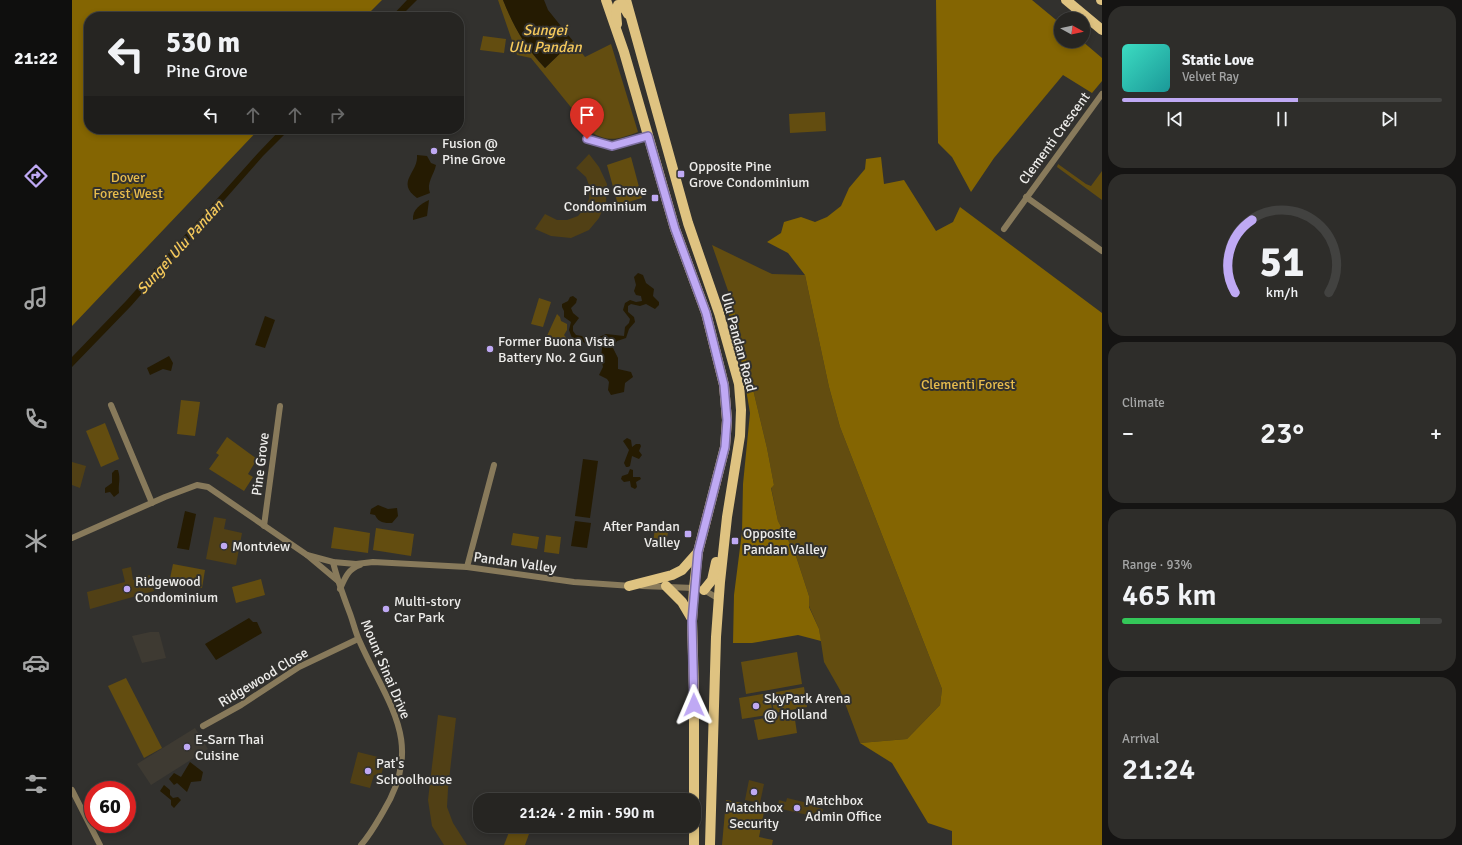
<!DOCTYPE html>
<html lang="en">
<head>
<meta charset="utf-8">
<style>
  :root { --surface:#262522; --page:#2e2d2a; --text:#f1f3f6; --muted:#a4a5a5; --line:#424240; --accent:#bfa9f4 }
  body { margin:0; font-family:Signika,sans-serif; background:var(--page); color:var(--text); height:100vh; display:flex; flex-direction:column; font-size:15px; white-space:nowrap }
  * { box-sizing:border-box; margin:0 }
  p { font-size:13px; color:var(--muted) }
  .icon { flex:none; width:22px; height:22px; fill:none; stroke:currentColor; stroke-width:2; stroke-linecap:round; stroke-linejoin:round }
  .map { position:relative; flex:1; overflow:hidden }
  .drawer { display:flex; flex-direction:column; gap:6px; padding:6px; background:#151413; width:360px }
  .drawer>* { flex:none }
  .hud { position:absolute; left:12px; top:12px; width:380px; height:122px; border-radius:16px; box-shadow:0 2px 6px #0003,0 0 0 1px var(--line); background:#262522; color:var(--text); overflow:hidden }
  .needle { width:26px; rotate:98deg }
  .buttons { position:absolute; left:982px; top:12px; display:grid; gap:8px }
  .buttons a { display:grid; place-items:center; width:36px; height:36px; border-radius:50%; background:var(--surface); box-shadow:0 2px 6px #0003,0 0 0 1px var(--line); font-size:20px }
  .speed { position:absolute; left:12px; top:781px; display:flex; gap:8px; font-size:20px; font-weight:700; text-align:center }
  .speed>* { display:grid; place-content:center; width:52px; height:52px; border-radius:50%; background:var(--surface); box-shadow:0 2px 6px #0003,0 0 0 1px var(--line); line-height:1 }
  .speed .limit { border:6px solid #d22; background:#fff; color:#111 }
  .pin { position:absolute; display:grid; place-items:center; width:34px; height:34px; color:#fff; margin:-41px -17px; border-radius:50% 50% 50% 0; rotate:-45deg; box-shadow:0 0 4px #0007 }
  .pin .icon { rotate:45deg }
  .me { position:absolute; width:44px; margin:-22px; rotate:359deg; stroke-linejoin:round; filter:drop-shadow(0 0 3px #0008) }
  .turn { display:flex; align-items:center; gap:14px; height:84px; padding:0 16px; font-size:18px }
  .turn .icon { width:52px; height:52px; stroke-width:2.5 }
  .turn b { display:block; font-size:28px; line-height:34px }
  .lanes { display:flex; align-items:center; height:38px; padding:0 16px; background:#0003; justify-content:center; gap:20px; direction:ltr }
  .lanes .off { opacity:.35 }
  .big { font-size:30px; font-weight:600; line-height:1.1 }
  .drawer .tile { flex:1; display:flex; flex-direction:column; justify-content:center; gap:6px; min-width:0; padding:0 14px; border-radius:16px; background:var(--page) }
  .drawer .dial { align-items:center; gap:0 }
  .dial svg { height:104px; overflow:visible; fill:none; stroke:var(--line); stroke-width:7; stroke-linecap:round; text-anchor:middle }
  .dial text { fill:var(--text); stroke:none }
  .song { display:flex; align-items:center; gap:12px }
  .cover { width:48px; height:48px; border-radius:6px; background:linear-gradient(135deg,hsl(170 70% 55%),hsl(180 70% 35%)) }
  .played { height:4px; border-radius:2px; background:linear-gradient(90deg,var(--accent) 55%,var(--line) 55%) }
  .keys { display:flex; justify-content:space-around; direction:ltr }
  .heat { display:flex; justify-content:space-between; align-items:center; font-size:22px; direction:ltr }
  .charge { height:6px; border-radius:3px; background:linear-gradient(90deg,#34c759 93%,var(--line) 0) }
  .trip { position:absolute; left:401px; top:793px; width:228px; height:40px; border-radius:16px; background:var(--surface); box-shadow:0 2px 6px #0003,0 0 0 1px var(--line); font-weight:600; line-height:40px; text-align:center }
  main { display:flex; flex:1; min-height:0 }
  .tab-bar { display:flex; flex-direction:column; width:72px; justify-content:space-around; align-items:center; background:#0f0f0e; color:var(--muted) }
  .tab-bar .icon { width:28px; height:28px }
  .tab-bar .active { color:var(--accent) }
  .tab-bar b { font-size:18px; color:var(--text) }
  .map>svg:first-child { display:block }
  .built { fill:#3e3a32 }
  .green { fill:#634d10 }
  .forest { fill:#846502 }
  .water { fill:#251b02 }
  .building { fill:#514015 }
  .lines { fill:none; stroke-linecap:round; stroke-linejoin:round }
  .minor { stroke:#887a5b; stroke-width:6 }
  .primary { stroke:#dfc381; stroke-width:10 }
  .route-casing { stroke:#7c6e9f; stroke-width:10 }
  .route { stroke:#bfa9f4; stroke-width:7 }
  .poi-dot { fill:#bfa9f4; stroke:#32312e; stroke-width:1.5 }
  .labels { text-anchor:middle; stroke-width:4; stroke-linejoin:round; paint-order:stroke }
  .street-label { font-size:14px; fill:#edecea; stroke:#32312e }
  .poi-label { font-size:14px; fill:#edecea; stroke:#32312e; text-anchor:start }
  .park-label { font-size:14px; fill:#e7bc4d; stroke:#32312e }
  .water-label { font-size:15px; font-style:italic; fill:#f5c95b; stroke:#32312e }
</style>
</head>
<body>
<main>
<nav class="tab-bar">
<b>21:22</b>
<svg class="icon active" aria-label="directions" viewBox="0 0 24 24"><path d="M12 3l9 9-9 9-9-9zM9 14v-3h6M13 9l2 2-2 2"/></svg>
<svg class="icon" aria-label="music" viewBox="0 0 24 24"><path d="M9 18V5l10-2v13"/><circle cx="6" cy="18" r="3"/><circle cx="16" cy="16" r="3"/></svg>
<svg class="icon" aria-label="phone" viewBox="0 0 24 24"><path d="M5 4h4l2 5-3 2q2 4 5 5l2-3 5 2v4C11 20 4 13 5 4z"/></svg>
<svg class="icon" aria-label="climate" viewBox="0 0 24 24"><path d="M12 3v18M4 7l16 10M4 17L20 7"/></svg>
<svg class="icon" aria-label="car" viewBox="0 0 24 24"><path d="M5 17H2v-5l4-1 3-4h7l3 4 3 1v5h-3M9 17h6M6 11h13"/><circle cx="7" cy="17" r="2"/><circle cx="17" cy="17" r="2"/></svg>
<svg class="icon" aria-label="filters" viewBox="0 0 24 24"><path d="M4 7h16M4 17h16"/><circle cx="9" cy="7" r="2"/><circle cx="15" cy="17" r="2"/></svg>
</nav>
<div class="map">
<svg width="1030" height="845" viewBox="0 0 1030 845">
  <rect width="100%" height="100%" fill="#32312e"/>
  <g class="built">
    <polygon points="78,632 87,632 94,658 70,663 60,636"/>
    <polygon points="123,728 136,749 79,785 65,764"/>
  </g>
  <g class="green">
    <path d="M 426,0 L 431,0 C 443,28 452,46 473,68 L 501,41 L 513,57 L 539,44 L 566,132 C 547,139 537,143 519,132 L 459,58 L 445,55 Z"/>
    <polygon points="411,36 434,39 432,53 408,50"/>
    <polygon points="753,112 754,131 718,133 717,114"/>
    <polygon points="559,157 570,198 546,205 535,165"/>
    <polygon points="986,164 1014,184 1019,186 1030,171 1030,200 985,167"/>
    <polygon points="640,245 700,274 733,275 757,387 768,427 870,689 868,705 835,739 788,743 768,690 752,662 747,629 737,606 737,596 723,553 706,521 699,487 702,485 695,448 661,305"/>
    <polygon points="467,298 479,302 471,327 459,324"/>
    <polygon points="485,314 488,317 489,321 495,324 495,330 492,335 496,340 496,343 493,344 474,338"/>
    <polygon points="109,400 128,402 123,436 105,434"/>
    <polygon points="33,423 47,459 29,467 14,431"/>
    <polygon points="155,437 185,459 176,474 181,477 172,491 137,469 147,455 144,453"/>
    <polygon points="585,524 588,525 596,533 594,541 581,542 583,529"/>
    <polygon points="262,527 298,533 296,553 259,548"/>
    <polygon points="304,528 342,534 339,556 301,550"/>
    <polygon points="441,533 467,537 465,549 439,545"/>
    <polygon points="474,535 489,537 487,554 472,552"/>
    <polygon points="101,564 133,570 130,588 97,583"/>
    <polygon points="189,579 193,595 164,603 160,587"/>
    <polygon points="725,652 730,684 674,694 669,662"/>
    <polygon points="54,678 90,748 72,758 36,686"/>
    <polygon points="732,687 735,707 702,713 699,693"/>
    <polygon points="697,693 701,714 670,719 667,698"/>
    <polygon points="722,713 725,733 686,740 682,720"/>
    <polygon points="654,800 693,807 687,837 701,840 700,845 650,845"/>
    <polygon points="439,827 457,834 453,845 432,845"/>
  </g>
  <g class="forest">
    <polygon points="0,0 310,0 293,17 17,17 17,129 187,129 0,326"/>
    <polygon points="864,0 960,0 989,24 989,41 1010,41 1030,58 1030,81 1020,93 991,75 922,158 899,192 880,157 866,143"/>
    <polygon points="809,157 812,184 832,180 864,231 881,222 888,207 1030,313 1030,845 880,845 880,831 856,823 820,763 788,743 835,739 868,705 870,689 768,427 757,387 733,275 716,253 695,242 709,233 712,222 729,217 743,222 755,217 769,206 777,188 793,169 794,159"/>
    <polygon points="661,305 695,448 702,485 699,488 706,521 723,553 737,596 737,607 747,629 749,641 726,635 680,643 661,643 662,595 670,532 671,484 678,413 666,341 654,307"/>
  </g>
  <g class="water">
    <polygon points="335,0 345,0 328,17 319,17"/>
    <path d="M 431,0 L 472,0 L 476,10 L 501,41 L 473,68 C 454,48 441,26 431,0 Z"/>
    <polygon points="209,129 218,129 191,156 59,306 0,367 0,357 54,301 187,152"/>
    <path d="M 345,155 L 355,156 L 359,163 L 364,165 C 362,175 354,183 358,193 L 345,198 C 323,182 347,172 345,155 Z"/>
    <path d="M 357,200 L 355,216 L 341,220 C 340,209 349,204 357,200 Z"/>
    <polygon points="566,273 571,275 574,283 582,289 581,296 587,302 587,305 583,309 574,304 568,306 559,304 556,306 556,312 562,317 563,322 557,329 554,338 545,341 541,348 546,358 546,369 559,372 561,377 553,383 552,392 539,395 536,390 537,382 535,379 527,375 531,367 529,358 530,348 526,345 517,346 510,341 500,338 497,330 499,322 492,317 492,311 490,307 490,304 496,301 498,297 501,296 505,299 504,303 499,308 501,313 507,318 501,326 501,331 504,335 510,336 516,343 521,343 527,337 534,334 552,336 553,327 557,323 558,319 551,310 553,303 558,300 564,302 570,301 569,296 564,295 562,291 564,285 562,277"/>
    <polygon points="193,316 203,320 193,348 183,345"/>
    <polygon points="97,356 101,363 99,371 91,369 78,375 75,368"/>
    <polygon points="555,438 559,440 560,447 564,444 568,444 569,446 567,451 570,455 567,459 560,456 558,466 556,467 554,467 552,463 557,450 551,441"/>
    <polygon points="511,459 526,461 518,518 503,516"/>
    <polygon points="558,469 561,470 561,477 568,477 569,479 564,482 565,487 563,489 559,487 558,481 552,482 549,479 550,476 556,474"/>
    <path d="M 43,470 L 46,470 C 49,480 46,483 47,493 L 42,497 L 38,492 L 33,493 L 33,488 L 40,483 L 40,473 Z"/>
    <path d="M 306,505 L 316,509 L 325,508 L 326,516 L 320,523 C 312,523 307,523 303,515 L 298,514 L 299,509 Z"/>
    <polygon points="113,511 124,514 117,550 105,548"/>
    <polygon points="503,521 519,523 515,548 499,546"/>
    <polygon points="177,618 181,622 185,622 190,633 144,660 133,644"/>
    <polygon points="118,762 131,772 129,781 119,782 115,792 105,783 102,785 97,779 102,773 109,777"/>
    <polygon points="92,785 98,790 98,795 101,798 106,797 109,800 102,808 99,805 99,800 88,791"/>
  </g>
  <g class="building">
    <polygon points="517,154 527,167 535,184 534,202 527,218 517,230 499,238 479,236 463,229 473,214 485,220 495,220 506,216 513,208 517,199 518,188 514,177 504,168"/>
    <polygon points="0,462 14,466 8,488 0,485"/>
    <polygon points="142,517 154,519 152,529 170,533 164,565 134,559"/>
    <polygon points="59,567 61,580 78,575 82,591 18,609 15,592 53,582 50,569"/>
    <polygon points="366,715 384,718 376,789 375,807 381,823 395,845 372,845 360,826 356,800"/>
    <polygon points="286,752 306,757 304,766 311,768 309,776 302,775 298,788 278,783"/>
    <polygon points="677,780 692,784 688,803 673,800"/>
    <polygon points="715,798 744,805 743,807 751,809 749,818 705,808 707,800 714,802"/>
  </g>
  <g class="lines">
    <g class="minor">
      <polyline points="515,139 540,146 562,141 576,136"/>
      <polyline points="954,197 1030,251"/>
      <polyline points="932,229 1030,94"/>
      <polyline points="39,405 80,503"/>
      <polyline points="192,526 208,406"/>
      <polyline points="0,538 93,497 125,485 136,487 235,555 266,581"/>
      <polyline points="235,555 261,562 284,564 301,562 395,567 502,582 560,586"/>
      <path d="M 261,562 C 265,579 271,595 277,611 C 281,621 283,631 287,640 C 315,704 354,742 311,812 C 304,824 298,835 289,845"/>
      <polyline points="395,567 422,465"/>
      <polyline points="570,586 622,588 632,590 647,599"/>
      <path d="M 268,589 C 273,578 276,569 288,565"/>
      <polyline points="131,726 169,705 227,667 286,639"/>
      <polyline points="0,790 28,845"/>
    </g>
    <g class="primary">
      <polyline points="534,0 552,52 603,229 634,313 652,385 655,420 653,447 626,552 622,588 620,621 622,690 622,819"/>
      <polyline points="554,0 616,223 647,313 667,384 669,410 668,436 655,517 648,582 644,637 638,845"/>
      <polyline points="994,0 1030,30"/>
      <polyline points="1029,0 1030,0"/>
      <polyline points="545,24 544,13 546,5 551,5 556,14"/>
      <polyline points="557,586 600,575 610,570 626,552"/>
      <polyline points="594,586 610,602 620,619"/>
      <polyline points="632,590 640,580 644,562"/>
      <polyline points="622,845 622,826"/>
    </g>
  </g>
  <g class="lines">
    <g class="route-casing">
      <polyline id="route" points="515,139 540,146 576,136 603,229 634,313 652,385 655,420 653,447 626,552 620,621 622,705"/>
    </g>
    <use href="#route" class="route"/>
  </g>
  <g class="poi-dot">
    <circle cx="362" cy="151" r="4"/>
    <rect x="605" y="170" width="8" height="8" rx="2"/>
    <rect x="579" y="194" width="8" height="8" rx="2"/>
    <circle cx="418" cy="349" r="4"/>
    <rect x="612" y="530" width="8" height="8" rx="2"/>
    <rect x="659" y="537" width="8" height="8" rx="2"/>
    <circle cx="152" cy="546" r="4"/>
    <circle cx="55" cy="589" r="4"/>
    <circle cx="314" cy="609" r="4"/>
    <circle cx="684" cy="706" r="4"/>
    <circle cx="115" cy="747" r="4"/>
    <circle cx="296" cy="771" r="4"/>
    <circle cx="682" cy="792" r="4"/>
    <circle cx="725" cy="808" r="4"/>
  </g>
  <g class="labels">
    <g class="street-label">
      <text transform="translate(982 138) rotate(-54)" y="5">Clementi Crescent</text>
      <text transform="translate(667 342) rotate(75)" y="5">Ulu Pandan Road</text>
      <text transform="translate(188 464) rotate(-83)" y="5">Pine Grove</text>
      <text transform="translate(443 562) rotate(8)" y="5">Pandan Valley</text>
      <text transform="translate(314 669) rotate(67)" y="5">Mount Sinai Drive</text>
      <text transform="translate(191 677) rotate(-31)" y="5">Ridgewood Close</text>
    </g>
    <g class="poi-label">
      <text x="370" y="148">Fusion @<tspan x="370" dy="16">Pine Grove</tspan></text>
      <text x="617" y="171">Opposite Pine<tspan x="617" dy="16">Grove Condominium</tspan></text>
      <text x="575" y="195" text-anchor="end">Pine Grove<tspan x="575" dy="16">Condominium</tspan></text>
      <text x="426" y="346">Former Buona Vista<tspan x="426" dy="16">Battery No. 2 Gun</tspan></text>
      <text x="608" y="531" text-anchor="end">After Pandan<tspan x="608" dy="16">Valley</tspan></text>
      <text x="671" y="538">Opposite<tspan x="671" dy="16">Pandan Valley</tspan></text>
      <text x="160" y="551">Montview</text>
      <text x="63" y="586">Ridgewood<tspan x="63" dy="16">Condominium</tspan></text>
      <text x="322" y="606">Multi-story<tspan x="322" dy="16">Car Park</tspan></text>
      <text x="692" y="703">SkyPark Arena<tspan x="692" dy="16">@ Holland</tspan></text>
      <text x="123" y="744">E-Sarn Thai<tspan x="123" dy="16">Cuisine</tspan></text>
      <text x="304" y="768">Pat's<tspan x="304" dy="16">Schoolhouse</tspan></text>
      <text x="733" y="805">Matchbox<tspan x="733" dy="16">Admin Office</tspan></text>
      <text x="682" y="812" text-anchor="middle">Matchbox<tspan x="682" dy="16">Security</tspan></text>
    </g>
    <g class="park-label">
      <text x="56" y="182">Dover<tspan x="56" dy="16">Forest West</tspan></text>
      <text x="896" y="389">Clementi Forest</text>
    </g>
    <g class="water-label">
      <text x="473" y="35">Sungei<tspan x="473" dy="17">Ulu Pandan</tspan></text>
      <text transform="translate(108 247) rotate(-48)" y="5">Sungei Ulu Pandan</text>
    </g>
  </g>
</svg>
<div class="buttons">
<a><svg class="needle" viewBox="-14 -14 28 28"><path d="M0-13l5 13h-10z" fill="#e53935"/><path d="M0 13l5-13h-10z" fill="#a4a5a5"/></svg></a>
</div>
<div class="speed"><div class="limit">60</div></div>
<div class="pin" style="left:515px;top:139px;background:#d93025"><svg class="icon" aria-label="arrive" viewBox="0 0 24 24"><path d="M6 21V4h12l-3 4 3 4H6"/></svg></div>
<svg class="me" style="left:622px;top:705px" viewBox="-20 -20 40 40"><path d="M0-17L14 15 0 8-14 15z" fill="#bfa9f4" stroke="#fff" stroke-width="4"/></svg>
<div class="trip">21:24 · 2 min · 590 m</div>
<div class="hud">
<div class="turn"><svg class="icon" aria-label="left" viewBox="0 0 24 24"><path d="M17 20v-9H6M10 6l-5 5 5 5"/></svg><div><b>530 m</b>Pine Grove</div></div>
<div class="lanes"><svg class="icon" aria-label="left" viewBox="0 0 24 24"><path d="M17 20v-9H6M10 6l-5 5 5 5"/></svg><svg class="icon off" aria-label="ahead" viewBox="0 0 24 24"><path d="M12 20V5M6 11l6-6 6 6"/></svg><svg class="icon off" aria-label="ahead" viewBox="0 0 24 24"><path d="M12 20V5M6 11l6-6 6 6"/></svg><svg class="icon off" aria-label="right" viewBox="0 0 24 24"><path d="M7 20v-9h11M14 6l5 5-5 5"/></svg></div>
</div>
</div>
<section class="drawer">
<div class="tile">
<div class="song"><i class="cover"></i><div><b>Static Love</b><p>Velvet Ray</p></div></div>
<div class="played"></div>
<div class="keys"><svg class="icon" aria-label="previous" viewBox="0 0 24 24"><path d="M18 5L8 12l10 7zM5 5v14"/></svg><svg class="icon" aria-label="pause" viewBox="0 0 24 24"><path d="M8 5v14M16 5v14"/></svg><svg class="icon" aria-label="next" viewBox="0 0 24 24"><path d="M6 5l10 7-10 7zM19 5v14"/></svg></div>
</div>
<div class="tile dial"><svg viewBox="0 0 100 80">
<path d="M14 69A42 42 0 1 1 86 69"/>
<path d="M14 69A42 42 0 0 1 27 13" stroke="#bfa9f4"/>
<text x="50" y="56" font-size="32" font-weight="700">51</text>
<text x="50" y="72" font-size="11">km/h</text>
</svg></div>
<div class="tile"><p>Climate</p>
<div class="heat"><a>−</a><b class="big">23°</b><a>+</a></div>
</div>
<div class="tile"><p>Range · 93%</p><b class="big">465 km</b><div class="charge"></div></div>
<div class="tile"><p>Arrival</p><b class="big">21:24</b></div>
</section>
</main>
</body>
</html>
